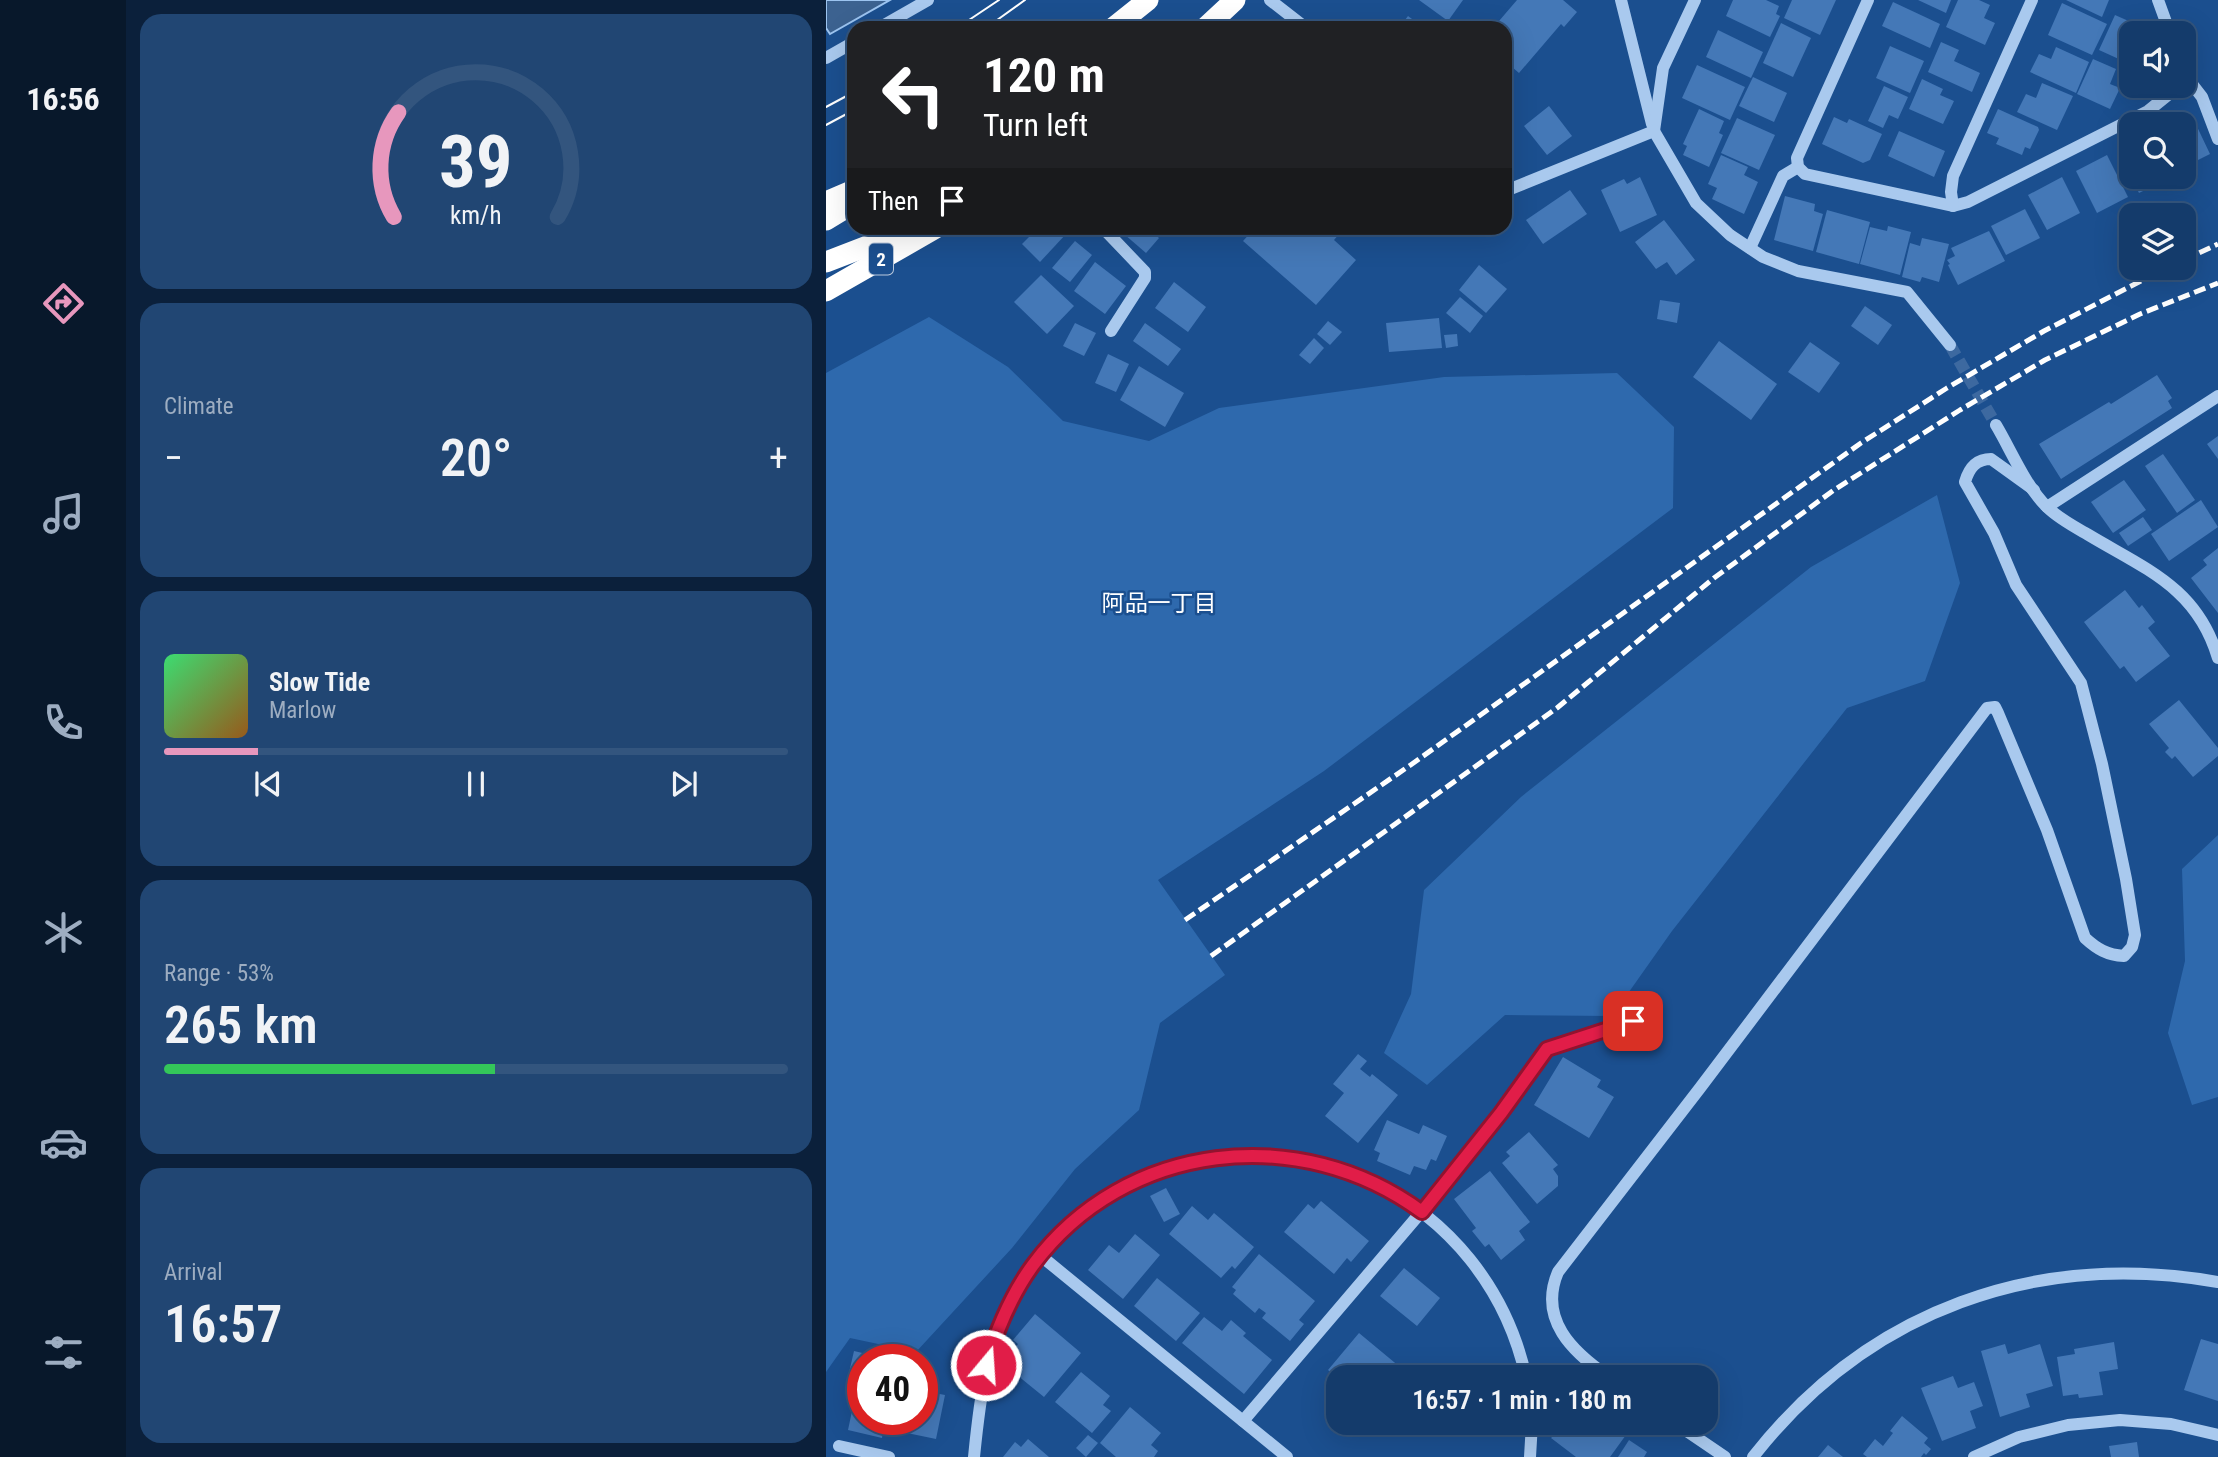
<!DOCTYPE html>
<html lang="en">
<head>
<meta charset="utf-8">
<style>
  :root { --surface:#143b6b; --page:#214673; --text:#f1f3f6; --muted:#9dadc1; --line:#33557e; --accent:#e797bd }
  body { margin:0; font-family:"Roboto Condensed","Noto Sans JP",sans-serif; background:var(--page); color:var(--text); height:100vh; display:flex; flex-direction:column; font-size:26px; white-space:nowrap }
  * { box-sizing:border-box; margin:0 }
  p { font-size:23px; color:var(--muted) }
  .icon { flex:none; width:38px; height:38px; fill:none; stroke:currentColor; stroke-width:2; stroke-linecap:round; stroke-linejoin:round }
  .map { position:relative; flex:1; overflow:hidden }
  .side { display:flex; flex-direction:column; gap:14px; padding:14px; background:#0b203b; width:700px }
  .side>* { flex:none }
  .top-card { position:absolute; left:21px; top:21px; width:665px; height:214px; border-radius:21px; box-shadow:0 7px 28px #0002,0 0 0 2px var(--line); background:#202124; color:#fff; overflow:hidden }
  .tools { position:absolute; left:1293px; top:21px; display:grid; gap:14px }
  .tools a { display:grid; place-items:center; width:77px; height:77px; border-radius:14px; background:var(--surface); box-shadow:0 7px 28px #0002,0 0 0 2px var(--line); font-size:35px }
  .speed { position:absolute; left:21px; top:1344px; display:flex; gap:14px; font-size:35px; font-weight:700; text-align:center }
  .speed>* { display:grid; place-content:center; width:91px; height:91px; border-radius:50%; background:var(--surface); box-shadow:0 7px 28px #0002,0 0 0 2px var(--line); line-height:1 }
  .speed .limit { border:10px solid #d22; background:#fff; color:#111 }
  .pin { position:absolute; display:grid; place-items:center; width:60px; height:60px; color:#fff; margin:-30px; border-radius:14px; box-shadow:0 4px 10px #0006 }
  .me { position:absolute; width:77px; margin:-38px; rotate:18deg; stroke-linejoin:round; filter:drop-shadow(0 0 5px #0008) }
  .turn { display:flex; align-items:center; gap:24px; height:147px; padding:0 21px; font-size:32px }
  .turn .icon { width:91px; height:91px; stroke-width:2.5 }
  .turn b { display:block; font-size:49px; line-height:60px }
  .then { display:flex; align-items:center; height:66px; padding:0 21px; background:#0003; gap:14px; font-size:26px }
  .big { font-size:52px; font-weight:600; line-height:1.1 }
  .side .widget { flex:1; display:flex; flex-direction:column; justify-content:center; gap:10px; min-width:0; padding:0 24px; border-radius:21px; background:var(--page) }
  .side .dial { align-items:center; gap:0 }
  .dial svg { height:182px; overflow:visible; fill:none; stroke:var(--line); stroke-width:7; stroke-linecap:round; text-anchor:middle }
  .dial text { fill:var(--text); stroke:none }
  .song { display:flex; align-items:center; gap:21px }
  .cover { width:84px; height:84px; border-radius:10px; background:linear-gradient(135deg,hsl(140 70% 55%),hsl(30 70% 35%)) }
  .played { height:7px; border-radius:4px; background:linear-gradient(90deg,var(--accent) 15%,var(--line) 15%) }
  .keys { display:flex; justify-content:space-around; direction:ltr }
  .heat { display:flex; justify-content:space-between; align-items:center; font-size:38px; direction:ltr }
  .charge { height:10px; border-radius:5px; background:linear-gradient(90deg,#34c759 53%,var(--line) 0) }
  .trip { position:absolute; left:500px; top:1365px; width:392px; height:70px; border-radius:21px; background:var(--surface); box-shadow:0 7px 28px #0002,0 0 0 2px var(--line); font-weight:600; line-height:70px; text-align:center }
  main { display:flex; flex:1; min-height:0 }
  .tabs { display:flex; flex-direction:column; width:126px; justify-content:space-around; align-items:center; background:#08182b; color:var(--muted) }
  .tabs .icon { width:49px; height:49px }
  .tabs .on { color:var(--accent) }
  .tabs b { font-size:32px; color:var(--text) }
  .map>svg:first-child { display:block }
  .green { fill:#2e69ad }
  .water { fill:#3c6290; stroke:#9cc4f0; stroke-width:2 }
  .building { fill:#4478b7 }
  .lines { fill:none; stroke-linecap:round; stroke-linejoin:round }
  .minor-tunnel { stroke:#3d69a0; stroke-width:12; stroke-dasharray:12 6; stroke-linecap:butt }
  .minor { stroke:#a9c9ee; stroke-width:12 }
  .highway { stroke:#fff; stroke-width:21 }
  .tram { stroke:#fff; stroke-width:2 }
  .rail { stroke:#fff; stroke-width:5; stroke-dasharray:12 5; stroke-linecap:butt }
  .route-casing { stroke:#92132f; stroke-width:18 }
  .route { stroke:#e11d48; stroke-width:12 }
  .labels { text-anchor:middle; stroke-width:5; stroke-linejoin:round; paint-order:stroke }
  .shield { fill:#1b4f8f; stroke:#bbcadd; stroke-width:2 }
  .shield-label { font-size:19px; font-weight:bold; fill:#fff }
  .neighbourhood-label { font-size:23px; fill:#fff; stroke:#1b4f8f }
</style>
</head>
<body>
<main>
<nav class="tabs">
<b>16:56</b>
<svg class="icon on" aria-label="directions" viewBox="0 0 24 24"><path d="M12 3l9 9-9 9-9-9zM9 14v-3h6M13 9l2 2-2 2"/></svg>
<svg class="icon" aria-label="music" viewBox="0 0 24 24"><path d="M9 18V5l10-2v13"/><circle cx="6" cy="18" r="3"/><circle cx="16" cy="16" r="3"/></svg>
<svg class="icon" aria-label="phone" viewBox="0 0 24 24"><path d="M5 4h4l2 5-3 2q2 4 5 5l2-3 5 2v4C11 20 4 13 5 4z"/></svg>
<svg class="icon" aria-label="climate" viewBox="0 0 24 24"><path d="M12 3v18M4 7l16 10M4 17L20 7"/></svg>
<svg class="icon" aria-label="car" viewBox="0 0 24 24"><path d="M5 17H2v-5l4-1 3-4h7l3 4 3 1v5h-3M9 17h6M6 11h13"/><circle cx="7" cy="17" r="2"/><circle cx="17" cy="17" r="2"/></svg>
<svg class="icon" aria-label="filters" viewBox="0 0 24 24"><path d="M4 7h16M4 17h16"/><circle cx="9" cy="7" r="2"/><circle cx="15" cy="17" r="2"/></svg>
</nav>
<section class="side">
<div class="widget dial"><svg viewBox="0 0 100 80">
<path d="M14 69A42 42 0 1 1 86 69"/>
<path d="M14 69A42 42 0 0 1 16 23" stroke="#e797bd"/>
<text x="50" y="56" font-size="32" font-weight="700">39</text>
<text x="50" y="72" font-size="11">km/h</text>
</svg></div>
<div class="widget"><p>Climate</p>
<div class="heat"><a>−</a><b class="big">20°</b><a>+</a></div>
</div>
<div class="widget">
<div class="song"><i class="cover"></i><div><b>Slow Tide</b><p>Marlow</p></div></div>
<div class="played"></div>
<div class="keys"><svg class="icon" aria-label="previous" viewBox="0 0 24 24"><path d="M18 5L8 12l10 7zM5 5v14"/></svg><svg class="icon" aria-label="pause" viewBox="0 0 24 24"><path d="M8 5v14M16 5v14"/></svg><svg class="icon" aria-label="next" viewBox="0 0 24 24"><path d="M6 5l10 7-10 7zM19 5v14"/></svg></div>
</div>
<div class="widget"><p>Range · 53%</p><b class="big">265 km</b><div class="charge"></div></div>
<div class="widget"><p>Arrival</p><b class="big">16:57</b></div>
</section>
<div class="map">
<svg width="1392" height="1457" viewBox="0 0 1392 1457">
  <rect width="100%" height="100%" fill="#1b4f8f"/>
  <g class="green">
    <polygon points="103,317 182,367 237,421 323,441 393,408 618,377 791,373 848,427 847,508 498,771 332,880 399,975 334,1023 313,1110 249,1169 186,1248 90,1352 24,1338 0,1372 0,373"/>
    <polygon points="1111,495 1134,583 1099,681 1021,708 846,931 786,1016 679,1015 601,1085 558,1053 585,994 598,890 695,797 985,567"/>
    <polygon points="1392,835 1392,1097 1366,1105 1342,1033 1359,961 1356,869"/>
  </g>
  <polygon class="water" points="0,0 64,0 4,34 0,28"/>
  <g class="building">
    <polygon points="593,0 637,0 622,21"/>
    <polygon points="691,0 737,0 751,12 738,27 735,24 693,73 679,61 679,28 667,28"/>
    <polygon points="907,0 940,0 953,6 950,14 954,16 944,37 900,16"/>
    <polygon points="966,0 1010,0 994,35 958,18"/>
    <polygon points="1092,0 1125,0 1120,13"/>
    <polygon points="1132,0 1153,0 1164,5 1158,18 1169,23 1159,45 1120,27"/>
    <polygon points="1240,0 1283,0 1276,17"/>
    <polygon points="1067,2 1114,24 1104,48 1056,26"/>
    <polygon points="1236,3 1281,24 1266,55 1222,35"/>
    <polygon points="1289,15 1323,30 1322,33 1306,33 1306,65 1273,50"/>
    <polygon points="582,16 598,28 573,28"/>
    <polygon points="955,23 985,38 967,77 937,63"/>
    <polygon points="892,30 937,52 925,78 880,57"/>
    <polygon points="1115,42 1133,50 1128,61 1154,73 1146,92 1102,72"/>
    <polygon points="1064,46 1098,61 1084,93 1050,78"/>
    <polygon points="1230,47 1263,62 1250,93 1204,72 1213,54 1225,59"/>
    <polygon points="1267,59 1290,69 1284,84 1294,88 1284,109 1251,94"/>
    <polygon points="871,65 919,87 904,120 856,98"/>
    <polygon points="927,77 961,93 948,122 913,106"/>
    <polygon points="1096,79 1117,89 1114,95 1128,101 1117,124 1083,109"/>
    <polygon points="1216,83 1247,96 1231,130 1191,112 1200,94 1210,98"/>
    <polygon points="1058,86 1082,97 1072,119 1063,115 1057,128 1042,121"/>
    <polygon points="723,106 746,136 721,155 698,126"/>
    <polygon points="873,109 898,121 893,133 897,135 883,167 857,155 861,146 857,144"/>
    <polygon points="1172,109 1212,127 1213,130 1204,149 1199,147 1196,155 1170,144 1173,138 1161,133"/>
    <polygon points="1365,114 1384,154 1358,167 1358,124 1346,124"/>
    <polygon points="1008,117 1021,123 1023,119 1056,134 1044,160 1037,163 996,144"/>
    <polygon points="911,118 949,135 933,170 895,153"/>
    <polygon points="1073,131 1119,151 1108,177 1062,156"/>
    <polygon points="1306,144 1306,177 1345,177 1313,193 1292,151"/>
    <polygon points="895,155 922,167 918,175 932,182 918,214 886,199 891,188 882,184"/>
    <polygon points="1281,155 1302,197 1271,213 1250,171"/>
    <polygon points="814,177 831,215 794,232 775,190 798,179 801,184"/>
    <polygon points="1236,177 1254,213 1221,230 1202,195"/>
    <polygon points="744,190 761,214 717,244 700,220"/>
    <polygon points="959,196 989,204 988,211 997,214 987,251 948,240"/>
    <polygon points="1199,209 1214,238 1180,255 1165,226"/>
    <polygon points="1001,210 1044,222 1033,264 990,252"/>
    <polygon points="838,220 869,260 850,275 841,262 830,269 809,242"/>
    <polygon points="1062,226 1085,232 1074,275 1034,264 1044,227 1061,231"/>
    <polygon points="212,228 234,228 240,234 214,262 196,244"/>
    <polygon points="291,228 321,228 333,238 320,253"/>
    <polygon points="429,228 508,228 514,233 508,240 530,260 490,305 417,241"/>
    <polygon points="1163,231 1179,261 1132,285 1122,265 1124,264 1121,260 1129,256 1125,248"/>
    <polygon points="1096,238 1123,244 1113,282 1096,277 1094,282 1076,277 1084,243 1094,246"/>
    <polygon points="249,241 266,255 244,282 226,268"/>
    <polygon points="269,262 300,286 279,314 248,291"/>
    <polygon points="653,265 681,289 660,313 633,290"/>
    <polygon points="215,275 248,306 221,334 188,302"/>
    <polygon points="348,282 380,307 362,332 329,308"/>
    <polygon points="634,297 657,316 644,333 620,313"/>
    <polygon points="834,300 854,303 851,323 831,319"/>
    <polygon points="1039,306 1066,325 1052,345 1025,326"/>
    <polygon points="613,318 616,348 563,352 560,323"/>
    <polygon points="502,321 516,332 504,345 491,334"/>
    <polygon points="249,323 270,333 258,356 237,346"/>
    <polygon points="319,323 355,349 342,366 307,341"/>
    <polygon points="631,334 632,346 620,348 618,335"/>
    <polygon points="488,338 498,348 484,364 473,355"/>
    <polygon points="893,341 951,384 925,420 867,377"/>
    <polygon points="984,342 1014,363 993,393 962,372"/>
    <polygon points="282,354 303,364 290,392 269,383"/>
    <polygon points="313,366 358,393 339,427 294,400"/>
    <polygon points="1331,375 1346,398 1342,401 1346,408 1235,479 1213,444 1283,402 1285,404"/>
    <polygon points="1392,436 1392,459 1381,444"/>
    <polygon points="1337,454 1369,500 1351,513 1319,466"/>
    <polygon points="1298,480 1320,510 1287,533 1265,502"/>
    <polygon points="1375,500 1392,527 1343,561 1325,534"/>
    <polygon points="1317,517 1326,530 1302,546 1293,533"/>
    <polygon points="1392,548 1392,613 1365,578 1381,565 1377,560"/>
    <polygon points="1299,590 1313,608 1316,605 1329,622 1322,628 1344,656 1310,682 1298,666 1294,669 1258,622"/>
    <polygon points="1353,700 1392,748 1392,756 1367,777 1349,756 1346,759 1339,752 1343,748 1323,724"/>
    <polygon points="532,1054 541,1061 534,1069 544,1077 546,1074 572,1095 532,1143 499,1116 518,1093 507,1084"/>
    <polygon points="737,1057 775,1080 771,1087 788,1097 763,1138 708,1105"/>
    <polygon points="561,1120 593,1134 597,1125 621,1136 610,1161 605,1159 600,1170 588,1166 584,1175 551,1161 554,1153 548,1150"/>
    <polygon points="703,1132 732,1165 727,1169 732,1176 732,1186 711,1204 676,1163 684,1156 680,1152"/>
    <polygon points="664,1171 704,1222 693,1231 699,1240 675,1260 663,1244 659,1247 646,1231 650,1228 628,1199"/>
    <polygon points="340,1188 354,1214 338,1222 324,1196"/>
    <polygon points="495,1201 543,1241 525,1262 521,1258 508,1274 458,1232 482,1204 488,1209"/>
    <polygon points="366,1206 382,1220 388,1213 428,1247 409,1269 406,1266 395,1278 343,1234"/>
    <polygon points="309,1234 334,1255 297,1299 262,1270 283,1245 293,1253"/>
    <polygon points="433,1254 489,1301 473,1320 478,1324 464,1341 436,1318 440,1313 433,1308 429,1313 407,1294 410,1290 406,1287"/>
    <polygon points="578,1268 614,1298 591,1326 554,1296"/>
    <polygon points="331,1278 374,1313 350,1341 308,1306"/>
    <polygon points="209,1314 255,1353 218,1397 181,1367 188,1359 183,1354 192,1344 187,1340"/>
    <polygon points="378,1317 396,1331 405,1320 420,1333 417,1336 446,1360 418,1394 356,1343"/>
    <polygon points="533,1333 586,1377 513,1377 513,1379 502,1370"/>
    <polygon points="1375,1339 1392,1344 1392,1401 1358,1390"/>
    <polygon points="1288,1342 1292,1369 1273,1372 1277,1395 1253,1398 1252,1394 1237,1396 1231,1357 1249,1354 1248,1349"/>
    <polygon points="1179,1344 1182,1354 1214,1344 1227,1386 1200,1394 1204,1407 1174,1417 1155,1351"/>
    <polygon points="28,1351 62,1359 37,1360 37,1419 59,1419 56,1438 22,1430 30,1392 19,1390"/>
    <polygon points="96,1370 102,1371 98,1391 119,1395 110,1439 81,1433 82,1427 69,1425 70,1419 96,1419"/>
    <polygon points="255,1372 284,1396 277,1405 285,1411 266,1433 229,1402"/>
    <polygon points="1127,1376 1132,1388 1148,1382 1157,1406 1144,1411 1150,1428 1116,1441 1095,1388"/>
    <polygon points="304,1407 335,1433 325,1445 332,1451 328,1457 290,1457 274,1443"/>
    <polygon points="1076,1416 1102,1438 1098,1443 1105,1449 1100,1455 1098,1453 1095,1457 1041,1457 1037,1454 1049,1439 1057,1446 1067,1433 1064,1431"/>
    <polygon points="729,1423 797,1423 805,1428 784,1457 750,1457 725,1438 728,1435 722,1432"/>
    <polygon points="262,1435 272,1443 260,1457 250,1448"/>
    <polygon points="202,1439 223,1457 177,1457 189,1442 195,1447"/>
    <polygon points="803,1440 821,1452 818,1457 792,1457"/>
    <polygon points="1311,1442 1313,1457 1285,1457 1283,1446"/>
    <polygon points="1002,1445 1017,1457 992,1457"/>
  </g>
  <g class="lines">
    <polyline class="minor-tunnel" points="1124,345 1170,425"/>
    <g class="minor">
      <polyline points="444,0 480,28"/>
      <polyline points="795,0 826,124"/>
      <polyline points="1042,0 971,158 972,167 979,174 1127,206 1142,202 1322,111 1353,86"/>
      <polyline points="1332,0 1344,33"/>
      <polyline points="53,28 102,0"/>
      <polyline points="0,58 28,42"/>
      <polyline points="1358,70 1362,79 1376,97 1392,139"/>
      <polyline points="828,131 837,68 869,0"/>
      <polyline points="679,189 682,190 828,131 870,203 904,235 937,257 972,271 1081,292 1124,345"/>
      <polyline points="1127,206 1125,192 1127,176 1206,0"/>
      <polyline points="277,228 319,272 319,278 285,331"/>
      <polyline points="924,248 957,176 972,167"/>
      <path d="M 1170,425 C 1185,450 1200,487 1221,507 C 1232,518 1247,526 1261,534 C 1319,569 1371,587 1392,658"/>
      <polyline points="1221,507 1392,396"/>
      <polyline points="215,1256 461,1457"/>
      <path d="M 783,1377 C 746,1352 712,1319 732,1272 L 874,1088 L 1161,708 L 1169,707 L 1172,713 L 1221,830 L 1259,938 C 1271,949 1281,955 1298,956 L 1306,947 L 1309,935 L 1300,879 L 1276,764 L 1255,683 L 1190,585 L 1168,533 L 1139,482 C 1143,468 1150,459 1165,459 L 1208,490"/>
      <polyline points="417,1421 596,1211 675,1113 721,1049 807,1021"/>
      <polyline points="849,1423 899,1457"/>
      <polyline points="13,1446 63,1457"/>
      <path d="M 148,1457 C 154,1397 160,1343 191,1290 C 216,1246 256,1209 301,1186 C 467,1103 660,1197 700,1377"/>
      <polyline points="704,1457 706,1423"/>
      <path d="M 927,1457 C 1042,1310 1210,1250 1392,1282"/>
      <polyline points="1148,1457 1193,1437 1242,1425 1294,1420 1345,1424 1392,1435"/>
    </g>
    <g class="highway">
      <polyline points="287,28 322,0"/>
      <polyline points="379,28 409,0"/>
      <polyline points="0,202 28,190"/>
      <polyline points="0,220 28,203"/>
      <polyline points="0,262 88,228"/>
      <polyline points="0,291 110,228"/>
    </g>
    <g class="tram">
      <polyline points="131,28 173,0"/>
      <polyline points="160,28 199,0"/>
      <polyline points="0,107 28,92"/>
      <polyline points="0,125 28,110"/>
    </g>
    <g class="rail">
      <polyline points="1358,260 1392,244"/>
      <polyline points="359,920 586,764 1035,443 1121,388 1218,331 1340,268"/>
      <polyline points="385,956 731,708 888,578 1008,490 1134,410 1219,360 1314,314 1392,283"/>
    </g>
  </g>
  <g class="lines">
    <g class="route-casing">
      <path id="route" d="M 160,1365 C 171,1329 185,1295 207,1265 C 299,1141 474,1122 596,1212 L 675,1113 L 721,1049 L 807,1021"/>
    </g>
    <use href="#route" class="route"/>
  </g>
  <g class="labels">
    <rect class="shield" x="43" y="243.5" width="24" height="31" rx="5"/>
    <g class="shield-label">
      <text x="55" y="266">2</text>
    </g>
    <g class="neighbourhood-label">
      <text x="333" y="611">阿品一丁目</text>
    </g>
  </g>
</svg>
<div class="tools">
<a><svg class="icon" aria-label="sound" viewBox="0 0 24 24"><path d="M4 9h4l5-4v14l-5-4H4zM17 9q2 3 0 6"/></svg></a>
<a><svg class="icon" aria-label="search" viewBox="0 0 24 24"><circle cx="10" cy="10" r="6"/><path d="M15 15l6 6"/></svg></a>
<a><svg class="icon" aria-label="layers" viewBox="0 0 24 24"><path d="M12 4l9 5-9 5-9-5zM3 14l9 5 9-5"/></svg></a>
</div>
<div class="speed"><div class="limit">40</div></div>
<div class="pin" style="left:807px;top:1021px;background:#d93025"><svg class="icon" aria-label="arrive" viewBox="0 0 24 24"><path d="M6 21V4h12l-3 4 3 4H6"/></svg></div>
<svg class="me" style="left:160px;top:1365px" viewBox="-20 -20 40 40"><circle r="17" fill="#e11d48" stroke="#fff" stroke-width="3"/><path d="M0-11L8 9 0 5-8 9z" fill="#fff"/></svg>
<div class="trip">16:57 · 1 min · 180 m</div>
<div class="top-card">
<div class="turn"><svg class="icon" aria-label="left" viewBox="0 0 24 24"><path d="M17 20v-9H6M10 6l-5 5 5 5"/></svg><div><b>120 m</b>Turn left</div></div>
<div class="then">Then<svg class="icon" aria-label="arrive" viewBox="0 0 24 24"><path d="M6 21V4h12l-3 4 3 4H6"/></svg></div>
</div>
</div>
</main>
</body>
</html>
